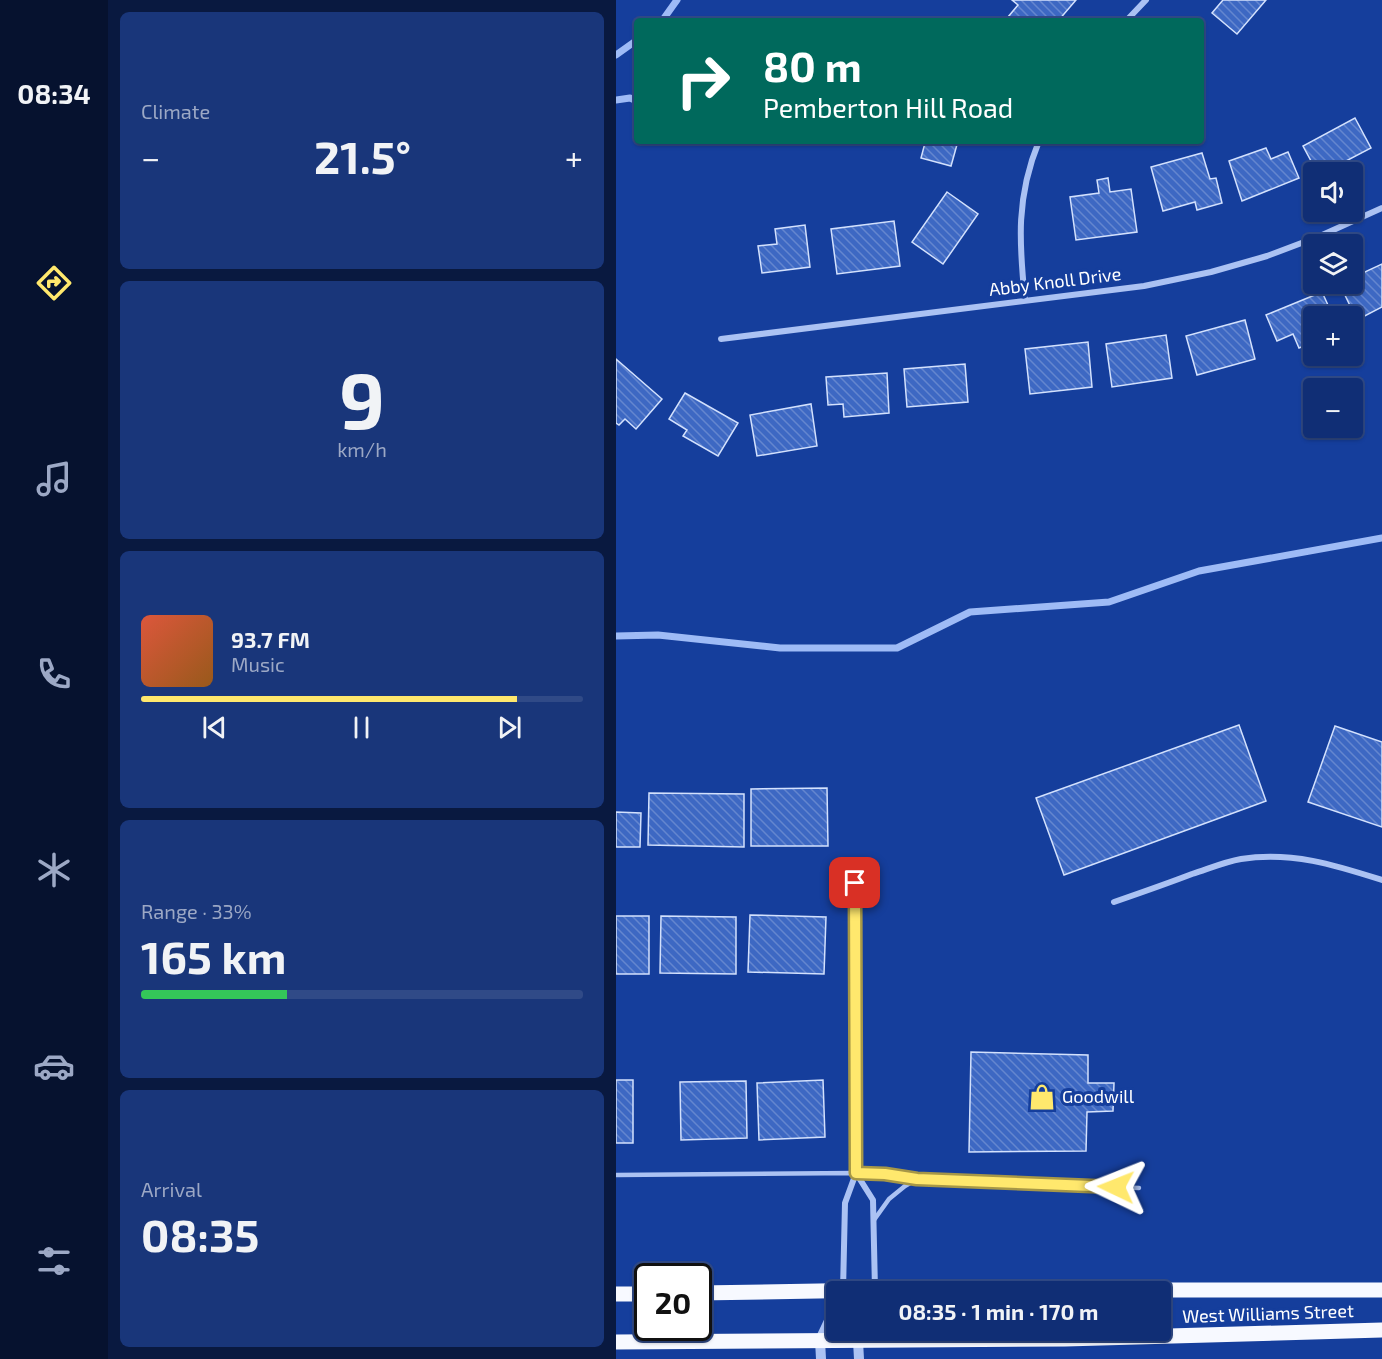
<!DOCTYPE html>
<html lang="en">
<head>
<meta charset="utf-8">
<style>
  :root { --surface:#102e75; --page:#19367a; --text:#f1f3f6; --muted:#9ca8c5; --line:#304a87; --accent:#ffe86d }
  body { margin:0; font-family:"Exo 2",sans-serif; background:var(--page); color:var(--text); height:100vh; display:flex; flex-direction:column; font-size:22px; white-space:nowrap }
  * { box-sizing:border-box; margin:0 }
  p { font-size:20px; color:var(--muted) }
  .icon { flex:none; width:33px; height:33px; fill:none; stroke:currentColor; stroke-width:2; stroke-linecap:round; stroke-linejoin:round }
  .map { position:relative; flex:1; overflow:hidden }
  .details { display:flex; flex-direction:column; gap:12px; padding:12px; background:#091940; width:508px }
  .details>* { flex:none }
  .top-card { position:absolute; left:18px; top:18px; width:570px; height:126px; border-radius:6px; box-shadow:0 2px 4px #0004,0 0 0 2px var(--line); background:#00695c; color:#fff; overflow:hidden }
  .buttons { position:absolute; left:687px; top:162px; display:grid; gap:12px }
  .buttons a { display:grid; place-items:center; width:60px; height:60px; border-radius:6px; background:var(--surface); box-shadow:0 2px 4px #0004,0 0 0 2px var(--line); font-size:30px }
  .speed { position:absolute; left:18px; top:1263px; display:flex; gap:12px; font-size:30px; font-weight:700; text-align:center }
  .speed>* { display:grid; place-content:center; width:78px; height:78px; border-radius:50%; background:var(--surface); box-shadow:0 2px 4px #0004,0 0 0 2px var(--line); line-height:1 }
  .speed .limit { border:3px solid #111; border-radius:9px; background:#fff; color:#111 }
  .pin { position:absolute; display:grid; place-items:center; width:51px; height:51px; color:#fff; margin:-26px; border-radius:12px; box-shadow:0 3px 9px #0006 }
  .me { position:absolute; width:66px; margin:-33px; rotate:272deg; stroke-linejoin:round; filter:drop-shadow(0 0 4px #0008) }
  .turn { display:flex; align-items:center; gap:21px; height:126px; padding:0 30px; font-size:27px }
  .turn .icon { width:78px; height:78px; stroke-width:2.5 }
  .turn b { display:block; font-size:42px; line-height:51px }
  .big { font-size:45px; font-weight:700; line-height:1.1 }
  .details .tile { flex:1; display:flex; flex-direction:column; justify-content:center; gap:9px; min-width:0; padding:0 21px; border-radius:9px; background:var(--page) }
  .details .dial { align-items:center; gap:0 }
  .dial b { font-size:78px; line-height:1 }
  .song { display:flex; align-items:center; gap:18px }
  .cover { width:72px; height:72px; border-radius:9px; background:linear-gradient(135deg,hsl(10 70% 55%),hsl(30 70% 35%)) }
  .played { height:6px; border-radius:3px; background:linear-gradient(90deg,var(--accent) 85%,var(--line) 85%) }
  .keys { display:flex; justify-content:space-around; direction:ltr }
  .heat { display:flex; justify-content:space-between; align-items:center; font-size:33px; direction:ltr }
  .charge { height:9px; border-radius:4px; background:linear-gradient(90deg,#34c759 33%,var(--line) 0) }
  .trip { position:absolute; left:210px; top:1281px; width:345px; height:60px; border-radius:6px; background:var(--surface); box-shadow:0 2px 4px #0004,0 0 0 2px var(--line); font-weight:700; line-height:60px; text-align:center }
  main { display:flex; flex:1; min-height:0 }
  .menu { display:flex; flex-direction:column; width:108px; justify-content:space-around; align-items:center; background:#06122f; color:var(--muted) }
  .menu .icon { width:42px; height:42px }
  .menu .selected { color:var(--accent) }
  .menu b { font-size:27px; color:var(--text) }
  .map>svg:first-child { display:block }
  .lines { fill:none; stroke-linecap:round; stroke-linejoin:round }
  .stream { stroke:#9ebbf6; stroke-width:7 }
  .building { fill:url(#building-back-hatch); stroke:#d3e1fd; stroke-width:1.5 }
  .service { stroke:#abc2f3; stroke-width:4.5 }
  .minor { stroke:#abc2f3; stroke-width:6 }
  .tertiary { stroke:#abc2f3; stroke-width:10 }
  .primary { stroke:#f7f9ff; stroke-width:15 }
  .route-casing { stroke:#a69747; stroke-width:15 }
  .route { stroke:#ffe86d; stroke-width:10 }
  .labels { text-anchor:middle; stroke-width:6; stroke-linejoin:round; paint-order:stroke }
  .street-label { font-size:18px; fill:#fff; stroke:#153e9c }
  .poi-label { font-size:18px; fill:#fff; stroke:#153e9c; text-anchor:start }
</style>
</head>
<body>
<main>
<nav class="menu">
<b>08:34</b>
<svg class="icon selected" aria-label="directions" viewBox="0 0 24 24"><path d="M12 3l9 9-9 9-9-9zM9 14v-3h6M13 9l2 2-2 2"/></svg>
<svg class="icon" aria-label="music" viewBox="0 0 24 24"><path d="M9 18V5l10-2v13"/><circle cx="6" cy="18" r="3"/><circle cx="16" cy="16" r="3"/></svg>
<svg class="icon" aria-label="phone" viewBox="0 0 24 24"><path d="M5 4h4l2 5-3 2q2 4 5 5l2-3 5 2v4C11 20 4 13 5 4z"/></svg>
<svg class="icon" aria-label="climate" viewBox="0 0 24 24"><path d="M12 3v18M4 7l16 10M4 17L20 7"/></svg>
<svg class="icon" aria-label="car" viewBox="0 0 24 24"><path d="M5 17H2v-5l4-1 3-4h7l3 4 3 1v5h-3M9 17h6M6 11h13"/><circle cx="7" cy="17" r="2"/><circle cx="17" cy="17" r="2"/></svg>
<svg class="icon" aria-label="filters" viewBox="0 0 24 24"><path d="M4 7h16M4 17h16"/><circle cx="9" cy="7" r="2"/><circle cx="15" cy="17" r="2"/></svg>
</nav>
<section class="details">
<div class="tile"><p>Climate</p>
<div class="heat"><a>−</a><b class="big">21.5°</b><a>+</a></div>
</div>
<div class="tile dial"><b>9</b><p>km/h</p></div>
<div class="tile">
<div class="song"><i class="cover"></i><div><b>93.7 FM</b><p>Music</p></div></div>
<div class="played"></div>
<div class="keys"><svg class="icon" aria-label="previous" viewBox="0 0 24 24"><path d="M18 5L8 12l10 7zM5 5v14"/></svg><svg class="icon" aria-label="pause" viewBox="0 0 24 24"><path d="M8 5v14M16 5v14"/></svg><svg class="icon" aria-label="next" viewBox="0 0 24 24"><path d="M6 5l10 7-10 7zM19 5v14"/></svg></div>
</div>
<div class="tile"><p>Range · 33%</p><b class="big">165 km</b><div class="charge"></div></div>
<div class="tile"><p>Arrival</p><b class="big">08:35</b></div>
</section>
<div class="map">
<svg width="766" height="1359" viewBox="0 0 766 1359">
  <defs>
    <pattern id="building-back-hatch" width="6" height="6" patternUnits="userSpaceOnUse" patternTransform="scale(1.5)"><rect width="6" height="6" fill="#3d68c3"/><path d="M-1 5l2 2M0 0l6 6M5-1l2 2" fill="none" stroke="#6486cf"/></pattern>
  </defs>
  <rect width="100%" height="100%" fill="#153e9c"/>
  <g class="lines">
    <g class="stream">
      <polyline points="46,21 61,0"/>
      <polyline points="0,55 21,40"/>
      <polyline points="0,100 14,98 21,101"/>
      <polyline points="0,636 42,635 164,648 281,648 354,612 493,602 583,571 766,538"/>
    </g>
  </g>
  <g class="building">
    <polygon points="396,0 460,0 442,21 397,21 392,17 402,5"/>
    <polygon points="607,0 650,0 621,34 596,13"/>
    <polygon points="739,118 755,148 709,172 701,172 687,146"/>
    <polygon points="303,141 342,141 335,166 305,158 309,143"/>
    <polygon points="650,148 655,159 672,152 683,178 626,201 613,161"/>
    <polygon points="586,153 594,179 600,178 606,203 581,210 579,202 547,211 535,167"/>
    <polygon points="492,178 494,192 515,189 521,232 460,240 454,197 483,193 481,180"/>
    <polygon points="331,192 362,214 327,264 296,242"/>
    <polygon points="278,221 284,266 221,274 215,229"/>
    <polygon points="189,225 194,267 146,273 142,246 161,244 159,229"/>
    <polygon points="766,264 766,307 741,320 724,285 736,284 736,278"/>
    <polygon points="706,292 717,316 698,316 698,342 683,348 677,334 661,341 650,315"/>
    <polygon points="629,320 639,359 581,375 570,336"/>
    <polygon points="550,335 556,378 496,387 490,344"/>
    <polygon points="472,342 476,387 414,394 409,349"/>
    <polygon points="0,359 46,399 20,429 9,419 3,425 0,423"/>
    <polygon points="349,364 352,402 291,407 288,369"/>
    <polygon points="271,373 273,413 228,417 227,404 212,405 210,377"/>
    <polygon points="69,393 122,423 102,456 67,436 71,430 53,419"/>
    <polygon points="195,404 201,446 141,456 134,415"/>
    <polygon points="623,725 650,801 448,875 420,798"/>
    <polygon points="719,726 766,742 766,827 692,802"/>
    <polygon points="211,788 212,846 135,846 135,789"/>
    <polygon points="33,793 128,794 128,847 32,845"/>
    <polygon points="0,812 25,813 24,847 0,847"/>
    <polygon points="134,915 210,917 208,974 132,972"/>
    <rect x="0" y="916" width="33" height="58"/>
    <polygon points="45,916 120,917 120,974 44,973"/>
    <polygon points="355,1052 472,1055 472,1083 498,1083 497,1111 471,1112 470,1151 353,1152"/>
    <rect x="0" y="1080" width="17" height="63"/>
    <polygon points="207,1080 209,1137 143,1140 141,1083"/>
    <polygon points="130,1081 131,1138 65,1140 64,1082"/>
  </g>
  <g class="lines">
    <g class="service">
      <polyline points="0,1175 240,1173 269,1174 301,1179 289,1186 273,1199 258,1220"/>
      <polyline points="301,1179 523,1188"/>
    </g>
    <g class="minor">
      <polyline points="510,21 530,0"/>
      <path d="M 409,300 C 403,242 400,197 423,141"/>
      <polyline points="105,339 528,286 595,272 651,256 704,236 766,208"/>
      <path d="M 498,902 C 524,893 550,884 576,874 C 592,869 608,862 625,859 C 675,851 719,865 766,880"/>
      <polyline points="240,1173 257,1200 259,1290"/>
      <polyline points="227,1291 229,1203 240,1173 239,883"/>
    </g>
    <g class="tertiary">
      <polyline points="205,1359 204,1340 220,1306"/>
      <polyline points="243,1359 242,1341 246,1330"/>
    </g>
    <g class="primary">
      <polyline points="82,1293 259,1290 766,1290"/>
      <polyline points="0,1294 32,1294"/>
      <polyline points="0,1342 449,1339 766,1330"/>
    </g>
  </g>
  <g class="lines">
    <g class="route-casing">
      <polyline id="route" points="239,883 240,1173 269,1174 301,1179 500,1187"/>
    </g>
    <use href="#route" class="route"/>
  </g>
  <defs>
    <g id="shop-bare" transform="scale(2.07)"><path d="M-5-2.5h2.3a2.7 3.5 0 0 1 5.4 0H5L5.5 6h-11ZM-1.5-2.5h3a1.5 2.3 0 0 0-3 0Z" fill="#ffe86d" stroke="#153e9c" stroke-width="2.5" paint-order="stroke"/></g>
  </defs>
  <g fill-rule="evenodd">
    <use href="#shop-bare" x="426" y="1097"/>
  </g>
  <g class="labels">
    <g class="street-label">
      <text transform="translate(439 282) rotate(-7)" y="6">Abby Knoll Drive</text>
      <text transform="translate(652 1314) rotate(-2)" y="6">West Williams Street</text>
    </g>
    <g class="poi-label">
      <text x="446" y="1103">Goodwill</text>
    </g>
  </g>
</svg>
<div class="buttons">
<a><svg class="icon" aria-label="sound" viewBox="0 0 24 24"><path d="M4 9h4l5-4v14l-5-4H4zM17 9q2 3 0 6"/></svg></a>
<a><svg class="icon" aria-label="layers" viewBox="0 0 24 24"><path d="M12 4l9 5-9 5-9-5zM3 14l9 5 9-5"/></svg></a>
<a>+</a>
<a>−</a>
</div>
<div class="speed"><div class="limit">20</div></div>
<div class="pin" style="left:239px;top:883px;background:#d93025"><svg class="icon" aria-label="arrive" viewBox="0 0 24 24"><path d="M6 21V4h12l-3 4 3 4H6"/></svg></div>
<svg class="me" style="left:500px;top:1187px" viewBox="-20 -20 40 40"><path d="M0-17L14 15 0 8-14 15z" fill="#ffe86d" stroke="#fff" stroke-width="4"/></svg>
<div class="trip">08:35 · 1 min · 170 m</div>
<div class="top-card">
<div class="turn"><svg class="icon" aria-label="right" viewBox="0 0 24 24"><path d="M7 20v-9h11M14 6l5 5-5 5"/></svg><div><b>80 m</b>Pemberton Hill Road</div></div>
</div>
</div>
</main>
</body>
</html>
